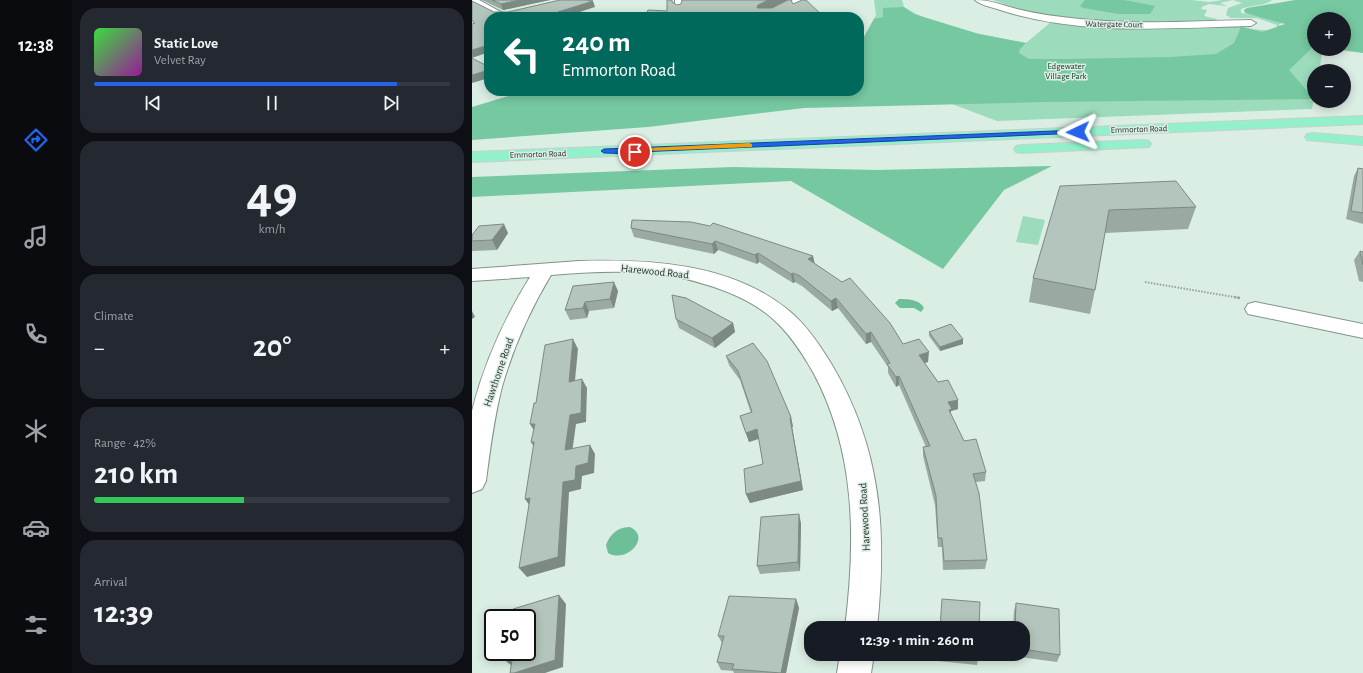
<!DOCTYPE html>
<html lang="en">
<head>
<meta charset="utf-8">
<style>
  :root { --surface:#171b24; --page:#242831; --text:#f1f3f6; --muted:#9ea1a6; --line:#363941; --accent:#2563eb }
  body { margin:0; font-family:"Alegreya Sans",sans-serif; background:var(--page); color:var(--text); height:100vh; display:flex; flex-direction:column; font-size:15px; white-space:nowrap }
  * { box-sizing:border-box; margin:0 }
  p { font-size:13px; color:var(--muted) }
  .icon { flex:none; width:22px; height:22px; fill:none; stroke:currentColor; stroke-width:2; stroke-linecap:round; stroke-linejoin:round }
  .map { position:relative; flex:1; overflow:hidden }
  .details { display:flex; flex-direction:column; gap:8px; padding:8px; background:#0d0f14; width:400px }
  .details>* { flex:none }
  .guide { position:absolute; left:12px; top:12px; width:380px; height:84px; border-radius:16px; box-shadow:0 2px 10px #0003; background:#00695c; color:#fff; overflow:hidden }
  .fabs { position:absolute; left:835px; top:12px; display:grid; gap:8px }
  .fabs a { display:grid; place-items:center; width:44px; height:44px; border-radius:50%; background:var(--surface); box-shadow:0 2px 10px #0003; font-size:20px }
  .speed { position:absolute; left:12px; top:609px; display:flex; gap:8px; font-size:20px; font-weight:700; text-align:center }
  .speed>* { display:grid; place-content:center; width:52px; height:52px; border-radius:50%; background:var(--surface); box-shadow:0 2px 10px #0003; line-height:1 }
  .speed .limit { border:2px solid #111; border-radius:6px; background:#fff; color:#111 }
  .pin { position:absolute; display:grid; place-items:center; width:34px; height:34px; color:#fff; margin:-17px; border:2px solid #fff; border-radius:50%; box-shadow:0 1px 4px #0007 }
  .me { position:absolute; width:44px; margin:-22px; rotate:268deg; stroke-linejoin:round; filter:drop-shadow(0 0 3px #0008) }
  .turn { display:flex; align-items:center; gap:14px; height:84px; padding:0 12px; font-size:18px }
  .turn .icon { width:52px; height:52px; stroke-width:2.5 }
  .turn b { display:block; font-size:28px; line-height:34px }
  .big { font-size:30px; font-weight:600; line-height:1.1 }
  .details .tile { flex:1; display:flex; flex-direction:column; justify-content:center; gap:6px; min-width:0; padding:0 14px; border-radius:16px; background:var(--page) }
  .details .dial { align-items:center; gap:0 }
  .dial b { font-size:52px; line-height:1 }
  .song { display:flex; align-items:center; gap:12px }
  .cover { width:48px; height:48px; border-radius:6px; background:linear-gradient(135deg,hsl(120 70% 55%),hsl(300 70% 35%)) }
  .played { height:4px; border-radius:2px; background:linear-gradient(90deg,var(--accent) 85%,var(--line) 85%) }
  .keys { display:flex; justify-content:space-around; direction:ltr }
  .heat { display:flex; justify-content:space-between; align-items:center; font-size:22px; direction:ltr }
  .charge { height:6px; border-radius:3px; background:linear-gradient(90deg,#34c759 42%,var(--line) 0) }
  .trip { position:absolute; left:332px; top:621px; width:226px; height:40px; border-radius:16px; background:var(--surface); box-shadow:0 2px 10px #0003; font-weight:600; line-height:40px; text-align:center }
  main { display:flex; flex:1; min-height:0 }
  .dock { display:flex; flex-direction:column; width:72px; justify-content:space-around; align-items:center; background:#090b0e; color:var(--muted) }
  .dock .icon { width:28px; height:28px }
  .dock .current { color:var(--accent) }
  .dock b { font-size:18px; color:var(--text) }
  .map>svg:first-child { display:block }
  .green { fill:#9cdbbc }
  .forest { fill:#76c8a1 }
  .water { fill:#6dbf99 }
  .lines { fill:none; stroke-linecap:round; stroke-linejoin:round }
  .minor-casing { stroke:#82938a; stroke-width:2 }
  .major-casing { stroke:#cccecd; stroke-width:2 }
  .path-far1 { stroke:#95a39c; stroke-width:2; stroke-dasharray:1.5 1.5; stroke-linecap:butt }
  .path { stroke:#95a39c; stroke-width:2.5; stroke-dasharray:2 2; stroke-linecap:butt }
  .minor { fill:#fff; fill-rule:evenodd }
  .major { fill:#92f1cb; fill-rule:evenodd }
  .wall { fill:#9aa9a2 }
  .shaded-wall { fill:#7d8a84 }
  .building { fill:#b3c5bc; stroke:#7d8a84 }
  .route { fill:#2563eb; stroke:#184099 }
  .slow { fill:#f59e0b }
  .labels { text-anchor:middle; stroke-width:3; stroke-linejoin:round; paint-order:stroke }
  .far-street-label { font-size:9px; fill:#2c332f; stroke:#dbeee4 }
  .far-park-label { font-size:9px; fill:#0f3424; stroke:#dbeee4 }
  .street-label { font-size:11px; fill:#2c332f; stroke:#dbeee4 }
</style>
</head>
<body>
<main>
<nav class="dock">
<b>12:38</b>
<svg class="icon current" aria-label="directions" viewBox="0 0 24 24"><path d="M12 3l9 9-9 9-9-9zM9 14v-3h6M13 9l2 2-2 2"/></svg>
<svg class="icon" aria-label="music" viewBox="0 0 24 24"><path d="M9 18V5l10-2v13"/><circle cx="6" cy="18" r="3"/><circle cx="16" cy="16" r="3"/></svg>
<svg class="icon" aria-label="phone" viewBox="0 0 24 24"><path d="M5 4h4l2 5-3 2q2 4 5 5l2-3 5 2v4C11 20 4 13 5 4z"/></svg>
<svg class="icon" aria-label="climate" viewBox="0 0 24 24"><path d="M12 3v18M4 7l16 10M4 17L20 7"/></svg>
<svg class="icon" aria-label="car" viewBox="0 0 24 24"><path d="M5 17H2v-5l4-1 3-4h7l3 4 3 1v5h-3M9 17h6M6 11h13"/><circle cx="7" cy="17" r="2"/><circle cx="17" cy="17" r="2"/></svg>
<svg class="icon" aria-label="filters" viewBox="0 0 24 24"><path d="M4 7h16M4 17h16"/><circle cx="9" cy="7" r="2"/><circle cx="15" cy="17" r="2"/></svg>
</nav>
<section class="details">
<div class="tile">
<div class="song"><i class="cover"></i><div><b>Static Love</b><p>Velvet Ray</p></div></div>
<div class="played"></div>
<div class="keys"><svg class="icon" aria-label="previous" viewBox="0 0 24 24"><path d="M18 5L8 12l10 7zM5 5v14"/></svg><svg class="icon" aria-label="pause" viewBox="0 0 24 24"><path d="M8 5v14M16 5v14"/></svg><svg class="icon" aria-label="next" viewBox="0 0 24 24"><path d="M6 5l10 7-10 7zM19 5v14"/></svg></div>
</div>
<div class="tile dial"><b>49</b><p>km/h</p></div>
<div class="tile"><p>Climate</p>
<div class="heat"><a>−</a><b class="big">20°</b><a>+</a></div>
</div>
<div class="tile"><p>Range · 42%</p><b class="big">210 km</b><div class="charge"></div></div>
<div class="tile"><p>Arrival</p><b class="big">12:39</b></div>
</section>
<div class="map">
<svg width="891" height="673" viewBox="0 0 891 673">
  <rect width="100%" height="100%" fill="#dbeee4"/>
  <g class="green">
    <path d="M 402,0 L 430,0 L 432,7 C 462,27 518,36 554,43 L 579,22 C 639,31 699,25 759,26 C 774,26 789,33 804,29 L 805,25 L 785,18 L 759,18 L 754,15 L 756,8 L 770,3 L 761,0 L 748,3 L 755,6 L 737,4 L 730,7 L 729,9 L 735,10 L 732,16 L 745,19 L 744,20 C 670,22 591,28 521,0 L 719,0 L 737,2 L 751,0 L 800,0 C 793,6 779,5 769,9 L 769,13 L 781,15 L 810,23 L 806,25 L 842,29 L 842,49 L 851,49 L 847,71 L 842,71 L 842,97 L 840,109 L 525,121 L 387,69 L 387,46 L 404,15 Z"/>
    <polygon points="551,216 573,220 566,245 544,242"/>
  </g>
  <g class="forest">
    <polygon points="613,0 652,0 683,6 678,14 647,14 611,8 608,6"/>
    <polygon points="823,0 891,0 891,53 869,50 872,49 872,19 842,19 842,46 817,70 842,99 571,102 332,108 176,127 0,140 0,107 53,91 387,91 387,46 402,19 411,17 411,8 432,7 442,14 507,34 554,43 548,49 547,53 557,59 593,59 699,57 744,54 762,43 769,27 790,32 813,24 773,13 772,10 775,8"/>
    <polygon points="580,166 532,190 471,269 319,181 0,197 0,177 261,167 405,170"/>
  </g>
  <g class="water">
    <path d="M 427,299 C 436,299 447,299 452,308 L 449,312 L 442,308 L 428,308 L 423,303 Z"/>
    <path d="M 158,527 C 180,537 154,564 136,553 L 134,545 C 138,534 146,527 158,527 Z"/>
  </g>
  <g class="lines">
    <g class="minor-casing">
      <g id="minor">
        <polygon points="0,0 7,0 38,17 25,17 0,4"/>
        <polygon points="203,0 213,0 211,13 208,14 203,11"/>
        <polygon points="321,0 333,0 301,17 288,17"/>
        <path d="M 503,0 C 519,0 530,5 545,9 C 565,14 587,17 608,19 C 665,25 722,21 779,20 L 784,23 L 779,26 C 695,28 606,36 525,9 C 519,7 508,5 503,0 Z"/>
        <path d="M 107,261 C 177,259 257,263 315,309 C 334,324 348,345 360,365 C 410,450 415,532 405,628 L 373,628 C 384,540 384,452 341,372 C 330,353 318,334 301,319 C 282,302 256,291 232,284 C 183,268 129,271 79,275 C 58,310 41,348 30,387 C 22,418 18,450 14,481 L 10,489 L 0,493 L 0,411 C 12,363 32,319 58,277 L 0,281 L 0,269 Z"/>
        <polygon points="783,302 891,324 891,338 776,314 773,309 776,304"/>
        <polygon points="368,654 402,654 399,673 365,673"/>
      </g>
    </g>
    <g class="major-casing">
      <g id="major">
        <polygon points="891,116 891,124 0,162 0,152"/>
        <polygon points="840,133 891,137 891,145 835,140 833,137 835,134"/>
        <polygon points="672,140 677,141 679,144 677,147 549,153 544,152 542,149 544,146 549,145"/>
      </g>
    </g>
    <polyline class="path-far1" points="673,282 768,298"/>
    <polyline class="path" points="762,297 768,298"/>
    <use href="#minor" class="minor"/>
    <use href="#major" class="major"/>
  </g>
  <g class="wall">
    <polygon points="10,0 78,0 31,10"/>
    <polygon points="886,168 891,169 891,224 874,219 882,176"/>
    <polygon points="588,186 724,207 716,229 633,233 623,290 618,314 557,302 561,278"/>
    <polygon points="160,220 341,256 342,263 431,344 456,362 452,363 486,409 479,411 479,415 492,441 514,472 513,481 504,482 515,560 513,569 471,570 470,547 466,547 463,505 451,456 451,447 454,447 427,385 424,387 416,373 416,367 399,342 394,344 366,308 360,311 330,286 323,282 321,283 287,262 285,264 246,250 242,254 162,237 159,228"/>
    <polygon points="36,233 25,250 0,251 0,235"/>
    <polygon points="888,251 891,252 891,282 887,281 882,260"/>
    <polygon points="101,286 146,291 142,308 117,311 115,318 98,320 93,310"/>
    <polygon points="204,319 261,323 263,332 243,348 207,328"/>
    <polygon points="457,332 491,344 468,351 457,336"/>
    <polygon points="254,356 319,417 321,427 320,427 331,490 278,503 274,494 291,464 287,439 277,442 271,426 268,416 279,413 268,380 257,365"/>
    <polygon points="329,523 328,571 288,574 285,566"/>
    <polygon points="324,599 327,608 314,673 262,673 261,671 249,670 245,662 250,643 246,636"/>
    <polygon points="544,603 588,655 585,662 540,656 541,654 551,654 551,628 541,628 542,611"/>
    <polygon points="466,654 507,654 505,665 466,661"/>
  </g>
  <g class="shaded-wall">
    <polygon points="48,0 78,0 31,10 29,4"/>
    <polygon points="296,0 316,0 287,16 285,8 286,5"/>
    <polygon points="121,1 123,7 92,17 86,12"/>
    <polygon points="141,13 142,17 136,17"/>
    <polygon points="17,45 17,52 0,58 0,50"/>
    <polygon points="17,70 17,78 0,83 0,75"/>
    <polygon points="32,224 36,233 25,250 20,240"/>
    <polygon points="243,241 246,250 242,254 240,244"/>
    <polygon points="286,253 287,262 285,264 283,255"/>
    <polygon points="341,256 343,265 336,259"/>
    <polygon points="321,273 323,282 321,283 319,274"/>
    <polygon points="142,282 146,291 142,308 138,299"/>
    <polygon points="364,298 366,308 360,311 359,301"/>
    <polygon points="113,302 117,311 115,318 111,308"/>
    <polygon points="0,311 3,317 0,319"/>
    <polygon points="261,323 263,332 243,348 240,338"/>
    <polygon points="399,332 399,342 394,344 394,334"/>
    <polygon points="101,339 106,349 102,391 97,382"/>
    <polygon points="491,339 491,344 468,351 468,347"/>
    <polygon points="457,352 456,362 447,365 447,355"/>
    <polygon points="427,376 427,385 424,387 424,377"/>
    <polygon points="110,379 115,388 114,422 104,424 99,460 93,450 98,415"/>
    <polygon points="486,400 486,409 479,411 479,419 476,412 476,402"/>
    <polygon points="319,417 321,427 320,427 331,490 278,503 274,494 318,418"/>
    <polygon points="58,424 63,424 64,434"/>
    <polygon points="285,429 288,438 277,442 274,433"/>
    <polygon points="59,442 62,442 65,452"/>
    <polygon points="118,445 123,454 122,473 110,476 109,489 97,492 93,566 55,577 47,568 91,482 104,466"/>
    <polygon points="58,498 60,509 53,499"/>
    <polygon points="327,514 329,523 328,571 326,562"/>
    <polygon points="87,595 94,604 91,667 73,673 42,673"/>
    <polygon points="324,599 327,608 314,673 309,673"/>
    <polygon points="40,660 44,669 35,662"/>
  </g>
  <g class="building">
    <polygon points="20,0 48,0 29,4"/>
    <polygon points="88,0 114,0 121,1 86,12 141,13 136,17 17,17 17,45 0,50 0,24 3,23 0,21 0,1 22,12 36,12"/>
    <polygon points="195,0 200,0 200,2 205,5 209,4 210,0 296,0 286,5 285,8 300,8 316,0 319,0 321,4 330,0 334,0 352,17 173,17 176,10 195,11"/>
    <polygon points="0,58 17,67 17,70 0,75"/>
    <polygon points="886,168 891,169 891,213 879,211"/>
    <polygon points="704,181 724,207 637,210 623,290 561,278 588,186"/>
    <polygon points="160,220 219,222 238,226 241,223 341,256 336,259 370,282 378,278 418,323 431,344 447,339 457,352 447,355 466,382 476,380 486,400 476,402 480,409 477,410 492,441 504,439 514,472 501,474 507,493 515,560 472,561 470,538 466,538 464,496 451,447 458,446 427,376 424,377 415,364 418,363 399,332 394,334 364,298 359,301 328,276 321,273 319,274 286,253 283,255 243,241 240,244 159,228"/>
    <polygon points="32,224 20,240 0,241 0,235 7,226"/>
    <polygon points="888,251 891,252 891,265"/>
    <polygon points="142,282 138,299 113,302 111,308 93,310 101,286"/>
    <polygon points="200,295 214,298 261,323 240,338 204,319"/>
    <polygon points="479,324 491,339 468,347 457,332"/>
    <polygon points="101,339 97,382 110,379 109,413 98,415 93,450 118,445 116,463 104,466 103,480 91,482 86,557 47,568 58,498 53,499 62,442 59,442 63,424 58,424 62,403 64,403 73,345"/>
    <polygon points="281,343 295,361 319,417 318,418 329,481 274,494 272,469 291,464 285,429 274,433 268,416 280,412 266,371 254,356"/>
    <polygon points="327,514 326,562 285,566 289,517"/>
    <polygon points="87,595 83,660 42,673 38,673 40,660 35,662 36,652 55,652 55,618 40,618 41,609"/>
    <polygon points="257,596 324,599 309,673 260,669 262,664 245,662 252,636 246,636"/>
    <polygon points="470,599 508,602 507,628 468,628"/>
    <polygon points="544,603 587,609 588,655 551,649 551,628 543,628"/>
    <polygon points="473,654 507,654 506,658"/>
  </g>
  <polygon class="route" points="606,130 608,131 608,133 166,152 163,154 132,153 129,151 132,149"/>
  <polygon class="slow" points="277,143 280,144 280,147 176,151 173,149 176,148"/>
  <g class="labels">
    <g class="far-street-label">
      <text transform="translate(642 24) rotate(1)" y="3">Watergate Court</text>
      <text transform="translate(667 129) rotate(-2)" y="3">Emmorton Road</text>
      <text transform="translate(66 154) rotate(-2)" y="3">Emmorton Road</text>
    </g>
    <g class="far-park-label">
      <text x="594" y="69">Edgewater<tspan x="594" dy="10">Village Park</tspan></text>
    </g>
    <g class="street-label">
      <text transform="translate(183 271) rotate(6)" y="4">Harewood Road</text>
      <text transform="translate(26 372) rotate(-71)" y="4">Hawthorne Road</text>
      <text transform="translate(392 517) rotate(-93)" y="4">Harewood Road</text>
    </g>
  </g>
</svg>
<div class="fabs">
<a>+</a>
<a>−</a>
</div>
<div class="speed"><div class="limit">50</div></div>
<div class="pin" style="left:163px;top:152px;background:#d93025"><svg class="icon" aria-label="arrive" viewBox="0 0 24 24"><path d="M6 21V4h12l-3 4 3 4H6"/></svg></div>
<svg class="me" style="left:606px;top:132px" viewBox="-20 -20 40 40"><path d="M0-17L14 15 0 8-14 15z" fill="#2563eb" stroke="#fff" stroke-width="4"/></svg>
<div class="trip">12:39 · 1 min · 260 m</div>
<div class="guide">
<div class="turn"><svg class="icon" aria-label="left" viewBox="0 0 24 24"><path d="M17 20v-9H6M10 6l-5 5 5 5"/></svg><div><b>240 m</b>Emmorton Road</div></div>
</div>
</div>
</main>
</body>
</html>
